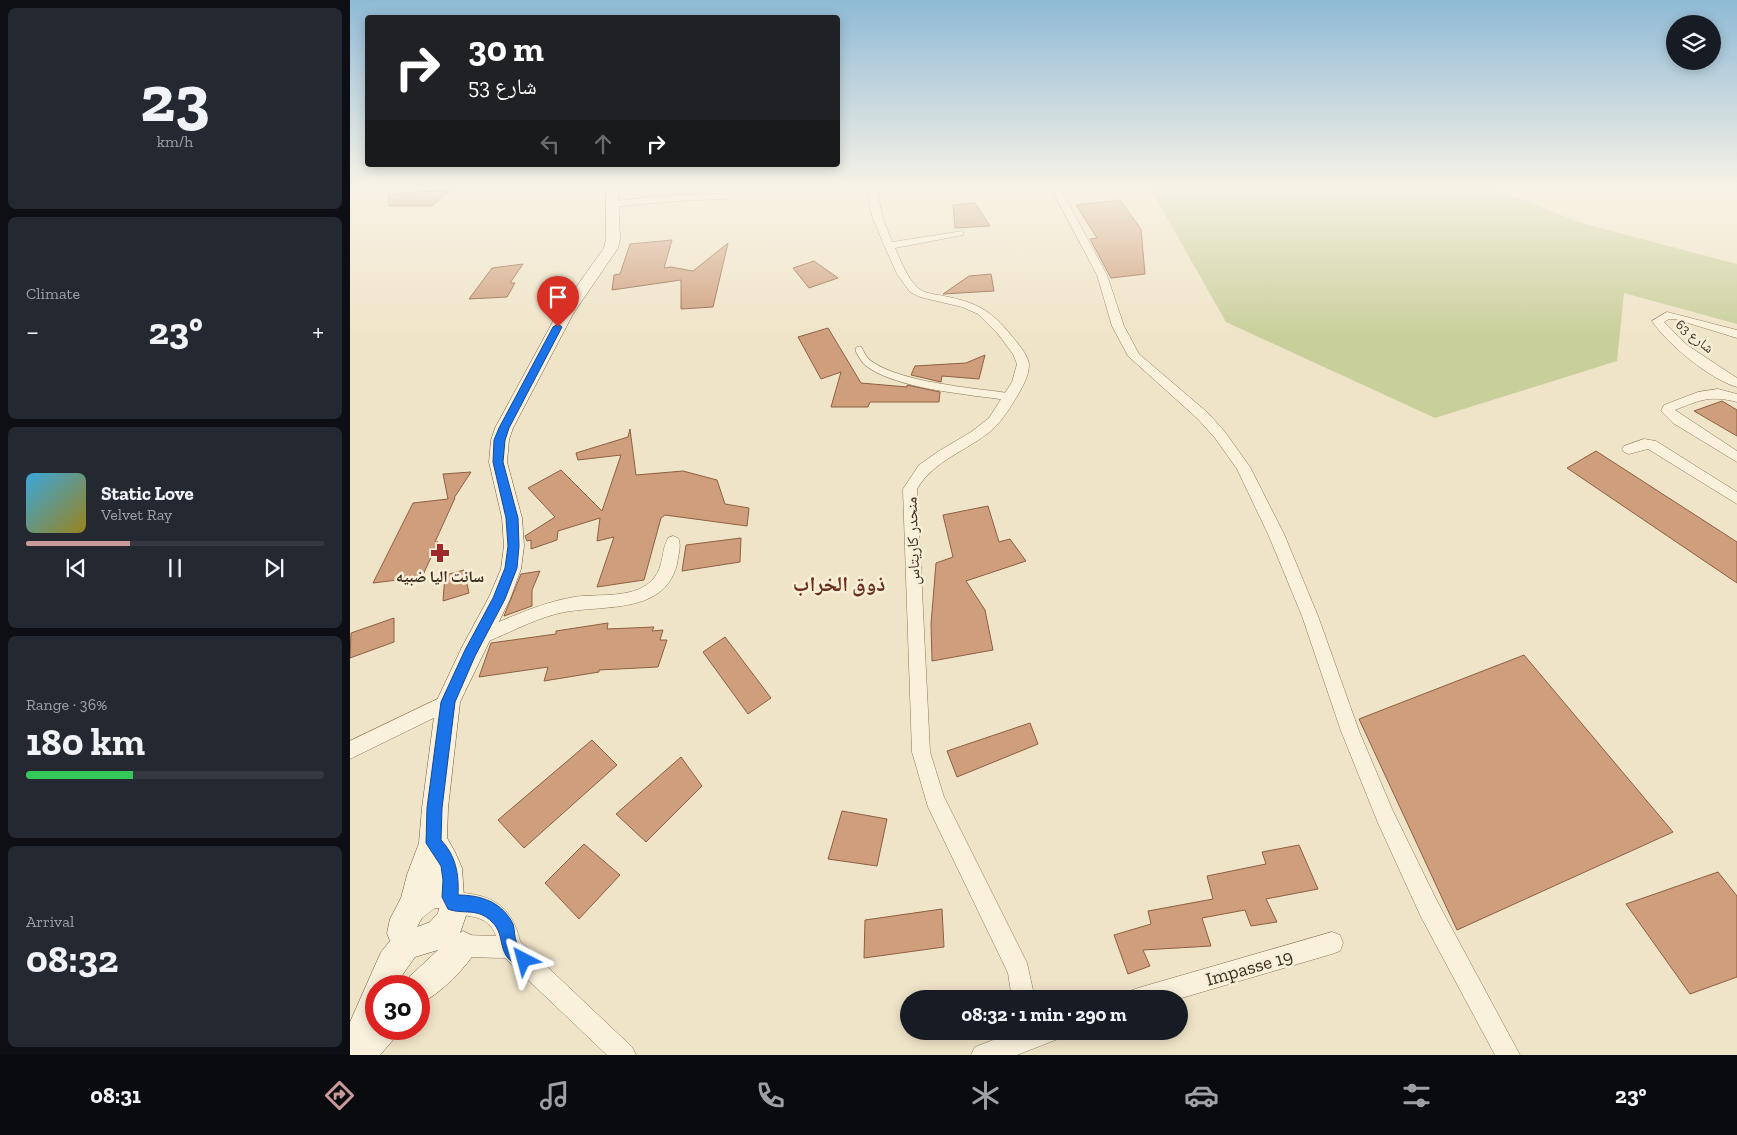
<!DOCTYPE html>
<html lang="en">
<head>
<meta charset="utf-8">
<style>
  :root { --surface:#171b24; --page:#242831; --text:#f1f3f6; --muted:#9ea1a6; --line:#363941; --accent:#cc999b }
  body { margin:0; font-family:"Zilla Slab","Noto Naskh Arabic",serif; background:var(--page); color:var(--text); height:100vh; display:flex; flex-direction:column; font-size:19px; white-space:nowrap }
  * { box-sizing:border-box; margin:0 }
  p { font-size:16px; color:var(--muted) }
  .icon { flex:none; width:28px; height:28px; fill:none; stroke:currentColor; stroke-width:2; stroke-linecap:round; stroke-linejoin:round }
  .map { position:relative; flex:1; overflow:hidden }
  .drawer { display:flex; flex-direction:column; gap:8px; padding:8px; background:#0d0f14; width:350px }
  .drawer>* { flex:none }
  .hud { position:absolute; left:15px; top:15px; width:475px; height:152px; border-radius:5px; box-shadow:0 2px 12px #0003; background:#202124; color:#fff; overflow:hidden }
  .controls { position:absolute; left:1316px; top:15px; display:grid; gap:10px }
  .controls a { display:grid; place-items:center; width:55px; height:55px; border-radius:50%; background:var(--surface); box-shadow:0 2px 12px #0003; font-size:25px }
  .speed { position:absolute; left:15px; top:975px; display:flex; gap:10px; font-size:25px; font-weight:700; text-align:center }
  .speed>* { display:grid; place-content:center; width:65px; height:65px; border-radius:50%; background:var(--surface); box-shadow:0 2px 12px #0003; line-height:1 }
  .speed .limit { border:8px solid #d22; background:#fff; color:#111 }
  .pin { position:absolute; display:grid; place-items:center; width:42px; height:42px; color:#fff; margin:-51px -21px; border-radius:50% 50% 50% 0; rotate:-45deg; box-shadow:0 0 5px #0007 }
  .pin .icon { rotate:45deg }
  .me { position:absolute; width:55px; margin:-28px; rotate:321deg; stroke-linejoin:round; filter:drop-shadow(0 0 4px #0008) }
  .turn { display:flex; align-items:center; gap:18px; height:105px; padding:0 20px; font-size:22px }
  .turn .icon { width:65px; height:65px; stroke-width:2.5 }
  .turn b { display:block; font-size:35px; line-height:42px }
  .lanes { display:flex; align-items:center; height:48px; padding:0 20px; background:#0003; justify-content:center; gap:25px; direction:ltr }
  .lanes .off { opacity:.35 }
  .big { font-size:38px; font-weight:700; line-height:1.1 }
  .drawer .card { flex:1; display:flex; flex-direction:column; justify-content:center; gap:8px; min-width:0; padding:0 18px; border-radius:8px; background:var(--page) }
  .drawer .dial { align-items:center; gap:0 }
  .dial b { font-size:65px; line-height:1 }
  .song { display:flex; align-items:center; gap:15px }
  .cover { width:60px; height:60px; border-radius:8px; background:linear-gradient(135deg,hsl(200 70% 55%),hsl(50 70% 35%)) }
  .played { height:5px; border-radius:2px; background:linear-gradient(90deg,var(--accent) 35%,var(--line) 35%) }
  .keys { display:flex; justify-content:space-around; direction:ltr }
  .heat { display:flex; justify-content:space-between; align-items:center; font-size:28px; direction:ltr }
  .charge { height:8px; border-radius:4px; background:linear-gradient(90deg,#34c759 36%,var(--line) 0) }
  .trip { position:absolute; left:550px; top:990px; width:288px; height:50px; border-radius:25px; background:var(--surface); box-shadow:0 2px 12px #0003; font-weight:700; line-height:50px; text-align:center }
  .dock { display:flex; height:80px; justify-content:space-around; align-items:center; background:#090b0e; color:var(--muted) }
  .dock .icon { width:35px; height:35px }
  .dock .current { color:var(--accent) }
  .dock b { font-size:22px; color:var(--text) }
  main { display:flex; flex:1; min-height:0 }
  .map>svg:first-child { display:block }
  .green { fill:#c9cf9b }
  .building { fill:#cf9f7d; stroke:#8d5f41 }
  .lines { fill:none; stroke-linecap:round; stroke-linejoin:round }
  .lane-casing { stroke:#8d765c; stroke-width:8 }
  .street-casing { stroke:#8d765c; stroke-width:1 }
  .secondary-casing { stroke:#6f573f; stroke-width:1 }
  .lane { stroke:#faf1dc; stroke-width:7 }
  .street { fill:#faf1dc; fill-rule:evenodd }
  .secondary { fill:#faf1dc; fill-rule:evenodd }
  .route { fill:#1a73e8; stroke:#114b97 }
  .labels { text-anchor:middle; stroke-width:5; stroke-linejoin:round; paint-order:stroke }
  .far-street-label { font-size:14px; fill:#3d2e20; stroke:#f7eed8 }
  .street-label { font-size:16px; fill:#3d2e20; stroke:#f7eed8 }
  .poi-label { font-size:16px; font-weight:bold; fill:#3d2e20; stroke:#f7eed8 }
  .near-street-label { font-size:19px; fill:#3d2e20; stroke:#f7eed8 }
  .district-label { font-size:21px; font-weight:bold; fill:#6b2e1e; stroke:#f7eed8 }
</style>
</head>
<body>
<main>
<section class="drawer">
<div class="card dial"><b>23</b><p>km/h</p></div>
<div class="card"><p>Climate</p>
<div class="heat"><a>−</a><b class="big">23°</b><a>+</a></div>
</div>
<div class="card">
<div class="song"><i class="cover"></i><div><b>Static Love</b><p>Velvet Ray</p></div></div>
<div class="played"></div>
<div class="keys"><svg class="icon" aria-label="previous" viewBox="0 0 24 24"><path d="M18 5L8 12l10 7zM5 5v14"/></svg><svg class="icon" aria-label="pause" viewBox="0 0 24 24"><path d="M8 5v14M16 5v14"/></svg><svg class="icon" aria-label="next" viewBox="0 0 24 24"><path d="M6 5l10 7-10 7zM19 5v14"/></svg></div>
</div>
<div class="card"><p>Range · 36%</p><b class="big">180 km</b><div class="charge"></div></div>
<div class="card"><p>Arrival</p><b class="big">08:32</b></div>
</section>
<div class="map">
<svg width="1387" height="1055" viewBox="0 0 1387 1055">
  <rect width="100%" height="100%" fill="#f0e4c8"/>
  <polygon class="green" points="800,188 1143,188 1231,223 1387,264 1387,324 1274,293 1267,361 1085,418 876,322"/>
  <g class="building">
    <polygon points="100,190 82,206 39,206 38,194"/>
    <polygon points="770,200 791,229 795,274 761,278 740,239 747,238 726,205"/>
    <polygon points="625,203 640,226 605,228 603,205"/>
    <polygon points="322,240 314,268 321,267 343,271 378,243 363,307 331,309 331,280 262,290 264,275 270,274 280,244"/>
    <polygon points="464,261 488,278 459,288 443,268"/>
    <polygon points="173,264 160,283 165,283 157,297 119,299 142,268"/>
    <polygon points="641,274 644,291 593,294 619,276"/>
    <polygon points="478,328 511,383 557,387 557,385 590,392 589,402 520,402 518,407 481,407 491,372 471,379 448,337"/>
    <polygon points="635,355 629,379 592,376 591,382 561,375 565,366 616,363"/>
    <polygon points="1372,401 1387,410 1387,436 1344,411"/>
    <polygon points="280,429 286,475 333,471 367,480 375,504 399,508 397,526 315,515 311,518 294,580 247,587 264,537 247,541 250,518 208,531 207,540 181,549 181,540 177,541 175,536 205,517 178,488 211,470 252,511 271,455 228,460 226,453 278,437"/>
    <polygon points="1246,451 1387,542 1387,583 1217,468"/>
    <polygon points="121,472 104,498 105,498 85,542 88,542 72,577 23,583 63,503 98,499 93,474"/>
    <polygon points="638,506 649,542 660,539 676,561 616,581 635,610 643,650 582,661 581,624 586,563 603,557 593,515"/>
    <polygon points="391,538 390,562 332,571 336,545"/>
    <polygon points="114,570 119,593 93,601 95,575"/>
    <polygon points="190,571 182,590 182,606 154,616 171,574"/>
    <polygon points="44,618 44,642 0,658 1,633"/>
    <polygon points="258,623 257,629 304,627 302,631 313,630 310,640 317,640 308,667 249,670 249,672 194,681 198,667 129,677 141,643 206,634 206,631"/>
    <polygon points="375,637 421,698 398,714 353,652"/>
    <polygon points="1174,655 1323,832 1107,930 1009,719"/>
    <polygon points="680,723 688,744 607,777 597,751"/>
    <polygon points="242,740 267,765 174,848 148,820"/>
    <polygon points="331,757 352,786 296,842 266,814"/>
    <polygon points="492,811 537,819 527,866 478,859"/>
    <polygon points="234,844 270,875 229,919 195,883"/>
    <polygon points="949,845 968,889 916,899 927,922 901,926 895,910 852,918 861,946 793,950 800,966 778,974 764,935 801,924 798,911 863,899 857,876 916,864 912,852"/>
    <polygon points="1368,872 1387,896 1387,977 1340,994 1276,904"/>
    <polygon points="592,909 594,947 514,958 515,920"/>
  </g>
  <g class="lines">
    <g class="lane-casing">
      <path id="lane" d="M 509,350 C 511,354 514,360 518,363 C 548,386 622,391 660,397"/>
    </g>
    <g class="street-casing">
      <g id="street">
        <path d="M 524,188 L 534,188 L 528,194 L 532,216 L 542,242 L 613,231 L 613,235 L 545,248 C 551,261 557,278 568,288 C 575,294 585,294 594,296 C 625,302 641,310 661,335 C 668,344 677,353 679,364 C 679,375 674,384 669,393 C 661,406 653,420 642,430 C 617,451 584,460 567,489 L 580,752 L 594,797 L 677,963 L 685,999 L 662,999 L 658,973 L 578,807 L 562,752 L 553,489 L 569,465 L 589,451 L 621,432 L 639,418 L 662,382 L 667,364 L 663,354 L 648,334 L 628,314 L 612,307 L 570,297 L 560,292 L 547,274 L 534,245 L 522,216 L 518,197 Z"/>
        <polygon points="701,188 710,188 757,275 774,326 789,354 858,413 875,432 900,467 934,534 968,616 1009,731 1042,809 1087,901 1170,1055 1145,1055 1071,917 1028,823 991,731 952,616 918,534 887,469 865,438 848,419 778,356 762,326 747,275"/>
        <polygon points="374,194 379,197 377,199 324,201 263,207 258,204 263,201 324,195"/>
        <path d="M 1317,312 L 1387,330 L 1387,338 L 1325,319 L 1319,319 L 1314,322 L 1337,345 L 1387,378 L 1387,387 C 1361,380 1317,344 1302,321 Z"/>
        <path d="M 1368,389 L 1387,394 L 1387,402 C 1360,395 1350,400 1325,410 L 1387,451 L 1387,462 L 1323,423 L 1311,411 L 1314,405 L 1348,392 Z"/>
        <polygon points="1294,439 1306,441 1387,492 1387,504 1298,449 1279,454 1274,452 1272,449 1274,446"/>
        <path d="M 323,536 L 328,538 C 332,545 328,556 327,564 C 314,618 246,603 206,614 C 179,621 154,636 128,645 L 122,643 L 120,638 L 122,633 C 155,620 188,603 224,597 C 249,593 286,600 304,578 C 314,566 311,550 318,538 Z"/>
        <polygon points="98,694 104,696 107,702 104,708 0,759 0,741"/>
        <path d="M 103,892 C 139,894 161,903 170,941 L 282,1047 L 286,1055 L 257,1055 L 155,958 L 113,957 L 101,952 L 98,944 L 101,936 L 109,933 L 114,935 L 146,936 C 137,911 115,919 95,911 L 92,903 L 95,895 Z"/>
        <polygon points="982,932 990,935 993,943 990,951 982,954 828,999 777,999 780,991 788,988"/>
        <polygon points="654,1031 712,1031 708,1039 667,1055 621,1055 625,1047 651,1037"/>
      </g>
    </g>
    <g class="secondary-casing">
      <path id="secondary" d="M 256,188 L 268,188 L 270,239 L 268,248 L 223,314 L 163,428 L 159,440 L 157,462 L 172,518 L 174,546 L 171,569 L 160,599 L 110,702 L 98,808 L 97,838 L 105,852 L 112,868 L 114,897 L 118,910 L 110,933 L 113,931 L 123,936 L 128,946 C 120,965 88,996 69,1004 L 69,986 L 55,986 L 58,978 L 88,950 L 65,957 L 53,974 L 47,986 L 26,986 L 26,1029 L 48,1029 L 43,1040 L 30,1055 L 0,1055 L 0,1022 L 31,952 L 40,941 L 37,933 L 40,919 L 51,898 L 57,875 L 69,843 L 72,808 L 86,702 L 112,647 L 139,597 L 151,569 L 154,546 L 152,518 L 139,462 L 141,440 L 145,428 L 207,314 L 254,248 L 256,239 ZM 85,908 L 89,908 L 88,913 L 80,922 L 67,927 L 72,918 Z"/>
    </g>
    <use href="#lane" class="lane"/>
    <use href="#street" class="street"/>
    <use href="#secondary" class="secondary"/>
  </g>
  <linearGradient id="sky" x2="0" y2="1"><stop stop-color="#8fbad6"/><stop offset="0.56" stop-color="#f8f3e6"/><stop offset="1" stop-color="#f8f3e6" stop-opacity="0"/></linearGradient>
  <rect width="1387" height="335" fill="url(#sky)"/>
  <path class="route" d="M 208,324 L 212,327 L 159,428 L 155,440 L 153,462 L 168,518 L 169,546 L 167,568 L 155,599 L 125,656 L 105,702 L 92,808 L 91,840 C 106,856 109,874 108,895 C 131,895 152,902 163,924 C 165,930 164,938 167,943 C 171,950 179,952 182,960 L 180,966 L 174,969 C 143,956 158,937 142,922 C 128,907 113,915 98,909 L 92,897 L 93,880 L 91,866 L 76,843 L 77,808 L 91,702 L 115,650 L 143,598 L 155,568 L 158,546 L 156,518 L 143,462 L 144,440 L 149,428 L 203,327 Z"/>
  <defs>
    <g id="pharmacy-bare" transform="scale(1.5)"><path d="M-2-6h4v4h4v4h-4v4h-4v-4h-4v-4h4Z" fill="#9e2a2b" stroke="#f7eed8" stroke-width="2.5" paint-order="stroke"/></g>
  </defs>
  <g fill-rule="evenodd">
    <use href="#pharmacy-bare" x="90" y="553"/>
  </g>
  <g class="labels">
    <g class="far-street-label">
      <text transform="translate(1345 336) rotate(39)" y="5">شارع 63</text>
    </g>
    <g class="street-label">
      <text transform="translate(562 541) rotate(-92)" y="6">منحدر كاريتاس</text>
    </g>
    <g class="poi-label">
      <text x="90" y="582">سانت اليا ضبيه</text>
    </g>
    <g class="near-street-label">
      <text transform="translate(899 967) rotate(-16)" y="7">Impasse 19</text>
    </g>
    <g class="district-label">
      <text x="489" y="591">ذوق الخراب</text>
    </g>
  </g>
</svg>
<div class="controls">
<a><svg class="icon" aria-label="layers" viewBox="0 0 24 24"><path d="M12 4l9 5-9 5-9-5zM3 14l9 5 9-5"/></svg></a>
</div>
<div class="speed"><div class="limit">30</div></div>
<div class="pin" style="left:208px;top:327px;background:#d93025"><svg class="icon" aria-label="arrive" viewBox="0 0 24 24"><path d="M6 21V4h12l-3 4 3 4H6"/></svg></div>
<svg class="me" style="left:174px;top:960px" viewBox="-20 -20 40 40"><path d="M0-17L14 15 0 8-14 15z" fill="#1a73e8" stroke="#fff" stroke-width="4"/></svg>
<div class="trip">08:32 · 1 min · 290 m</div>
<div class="hud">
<div class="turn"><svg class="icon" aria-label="right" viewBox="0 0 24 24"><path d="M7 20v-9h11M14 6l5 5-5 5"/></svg><div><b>30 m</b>شارع 53</div></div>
<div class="lanes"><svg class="icon off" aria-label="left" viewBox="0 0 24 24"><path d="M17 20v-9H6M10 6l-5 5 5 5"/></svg><svg class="icon off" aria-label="ahead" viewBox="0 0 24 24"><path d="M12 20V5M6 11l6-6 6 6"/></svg><svg class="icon" aria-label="right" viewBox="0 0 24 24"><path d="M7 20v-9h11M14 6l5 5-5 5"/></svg></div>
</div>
</div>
</main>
<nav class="dock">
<b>08:31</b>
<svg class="icon current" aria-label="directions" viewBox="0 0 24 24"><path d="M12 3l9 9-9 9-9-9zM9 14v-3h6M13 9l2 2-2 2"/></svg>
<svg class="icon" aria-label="music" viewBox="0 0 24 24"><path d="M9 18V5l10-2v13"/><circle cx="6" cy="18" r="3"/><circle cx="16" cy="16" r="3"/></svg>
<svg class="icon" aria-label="phone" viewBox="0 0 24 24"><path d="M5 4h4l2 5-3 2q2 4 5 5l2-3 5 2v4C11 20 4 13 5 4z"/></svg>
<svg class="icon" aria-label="climate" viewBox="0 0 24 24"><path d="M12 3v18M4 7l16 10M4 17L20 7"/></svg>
<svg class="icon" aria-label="car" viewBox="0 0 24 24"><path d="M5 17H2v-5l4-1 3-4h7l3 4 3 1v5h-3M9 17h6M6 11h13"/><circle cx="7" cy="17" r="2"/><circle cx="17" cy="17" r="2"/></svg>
<svg class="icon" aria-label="filters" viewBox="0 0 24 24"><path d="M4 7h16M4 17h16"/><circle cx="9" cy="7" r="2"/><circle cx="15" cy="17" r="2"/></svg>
<b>23°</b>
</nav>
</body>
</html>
